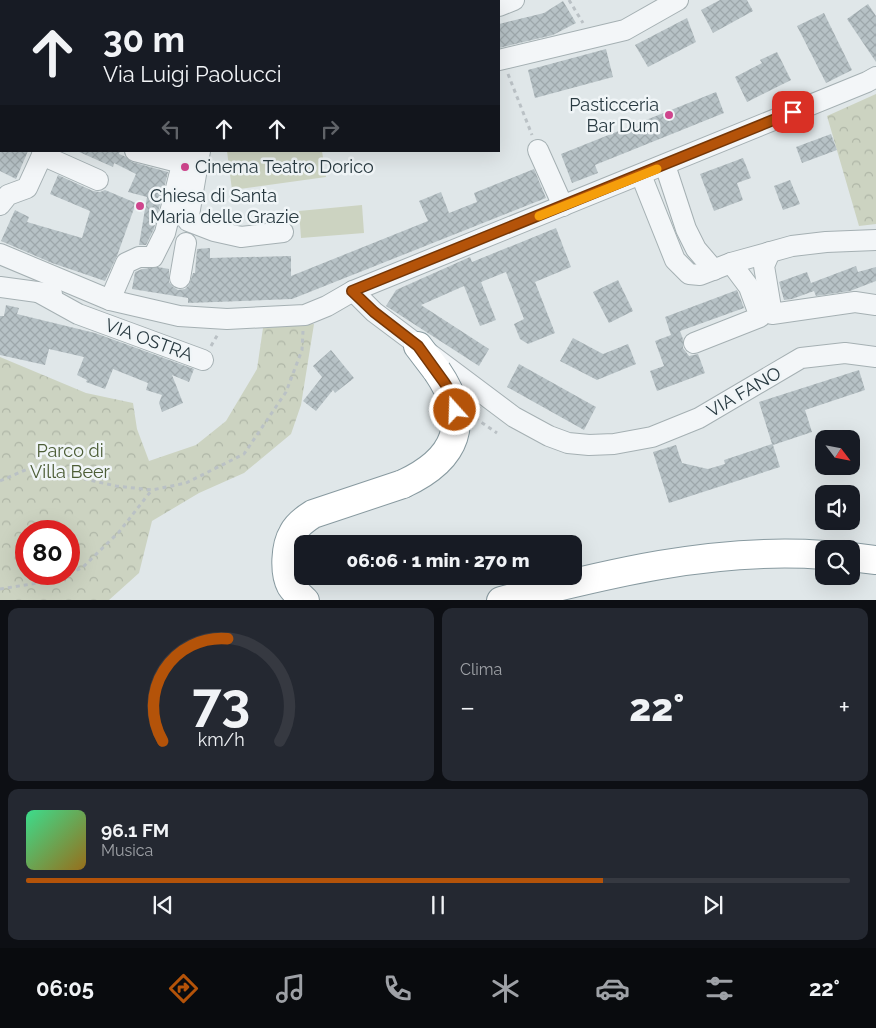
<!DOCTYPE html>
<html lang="it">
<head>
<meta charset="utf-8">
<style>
  :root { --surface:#171b24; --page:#242831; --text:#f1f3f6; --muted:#9ea1a6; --line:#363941; --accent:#b45309 }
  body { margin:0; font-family:Raleway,sans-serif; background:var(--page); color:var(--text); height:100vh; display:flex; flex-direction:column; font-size:19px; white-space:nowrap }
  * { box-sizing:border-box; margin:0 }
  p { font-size:16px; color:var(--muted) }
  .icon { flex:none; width:28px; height:28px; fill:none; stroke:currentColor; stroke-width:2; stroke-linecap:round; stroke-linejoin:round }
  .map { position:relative; height:600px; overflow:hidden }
  .details { display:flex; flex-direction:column; gap:8px; padding:8px; background:#0d0f14; flex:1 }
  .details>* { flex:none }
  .guide { position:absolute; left:0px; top:0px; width:500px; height:152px; box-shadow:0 5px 20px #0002; background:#171b24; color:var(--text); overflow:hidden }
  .needle { width:32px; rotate:122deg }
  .tools { position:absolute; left:815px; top:430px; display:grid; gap:10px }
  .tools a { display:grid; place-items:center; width:45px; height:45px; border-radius:10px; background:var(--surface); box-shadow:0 5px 20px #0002; font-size:25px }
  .speed { position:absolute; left:15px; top:520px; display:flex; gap:10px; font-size:25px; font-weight:700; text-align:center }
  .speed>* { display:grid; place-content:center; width:65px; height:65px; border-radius:50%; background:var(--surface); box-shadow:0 5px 20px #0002; line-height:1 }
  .speed .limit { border:8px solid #d22; background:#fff; color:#111 }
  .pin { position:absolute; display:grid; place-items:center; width:42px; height:42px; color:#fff; margin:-21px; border-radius:10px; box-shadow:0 2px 8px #0006 }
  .me { position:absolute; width:55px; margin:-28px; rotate:340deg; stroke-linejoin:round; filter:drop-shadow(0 0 4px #0008) }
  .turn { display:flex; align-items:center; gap:18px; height:105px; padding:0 20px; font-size:22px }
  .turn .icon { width:65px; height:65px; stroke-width:2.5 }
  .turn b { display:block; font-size:35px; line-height:42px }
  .lanes { display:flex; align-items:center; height:48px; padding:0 20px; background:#0003; justify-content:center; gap:25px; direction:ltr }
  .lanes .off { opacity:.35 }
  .big { font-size:38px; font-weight:800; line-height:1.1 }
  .details .widget { flex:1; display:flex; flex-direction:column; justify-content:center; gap:8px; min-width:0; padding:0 18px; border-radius:10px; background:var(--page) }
  .details .dial { align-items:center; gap:0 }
  .dial svg { height:130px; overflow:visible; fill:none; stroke:var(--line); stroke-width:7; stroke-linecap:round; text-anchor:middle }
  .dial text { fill:var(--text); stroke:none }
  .song { display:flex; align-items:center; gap:15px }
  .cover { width:60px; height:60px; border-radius:8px; background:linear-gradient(135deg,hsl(150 70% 55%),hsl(40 70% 35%)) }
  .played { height:5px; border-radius:2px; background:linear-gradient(90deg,var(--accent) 70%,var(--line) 70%) }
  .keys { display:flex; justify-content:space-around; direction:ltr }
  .heat { display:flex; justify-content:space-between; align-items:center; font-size:28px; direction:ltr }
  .details .tiles { flex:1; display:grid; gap:8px; grid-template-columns:1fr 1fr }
  .widget:last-child { grid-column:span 2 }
  .trip { position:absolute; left:294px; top:535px; width:288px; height:50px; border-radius:10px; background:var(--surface); box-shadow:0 5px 20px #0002; font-weight:800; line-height:50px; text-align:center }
  .dock { display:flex; height:80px; justify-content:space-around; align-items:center; background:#090b0e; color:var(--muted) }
  .dock .icon { width:35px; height:35px }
  .dock .active { color:var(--accent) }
  .dock b { font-size:22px; color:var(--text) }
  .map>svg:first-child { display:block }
  .forest { fill:url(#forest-crowns); fill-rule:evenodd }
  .garden { fill:#ccd3c1 }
  .building { fill:url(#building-cross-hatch) }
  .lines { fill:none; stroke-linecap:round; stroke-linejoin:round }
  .minor-casing { stroke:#a5b0b3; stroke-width:22 }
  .highway-casing { stroke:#889aa0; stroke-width:30 }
  .path { stroke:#bac1c5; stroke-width:3; stroke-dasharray:4 4; stroke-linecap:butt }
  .minor { stroke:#f3f6f8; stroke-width:20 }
  .highway { stroke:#fff; stroke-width:28 }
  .highway-bridge-casing { stroke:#889aa0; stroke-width:30; stroke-linecap:butt }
  .highway-bridge { stroke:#fff; stroke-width:28 }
  .route-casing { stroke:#753606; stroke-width:12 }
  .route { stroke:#b45309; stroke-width:9 }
  .slow { stroke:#f59e0b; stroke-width:9 }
  .poi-dot { fill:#cf458d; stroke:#f0f5f7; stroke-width:2 }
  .labels { text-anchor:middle; stroke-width:5; stroke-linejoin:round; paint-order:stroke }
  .poi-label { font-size:18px; fill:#293a41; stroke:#f0f5f7; text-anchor:start }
  .street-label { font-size:18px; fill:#293a41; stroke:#f0f5f7 }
  .park-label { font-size:18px; fill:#4c5d36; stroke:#f0f5f7 }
</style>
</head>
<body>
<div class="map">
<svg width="876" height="601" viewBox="0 0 876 601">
  <defs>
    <pattern id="forest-crowns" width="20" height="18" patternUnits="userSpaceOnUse" patternTransform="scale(1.25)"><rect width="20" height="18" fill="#ccd3c1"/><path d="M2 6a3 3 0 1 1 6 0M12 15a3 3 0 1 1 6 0" fill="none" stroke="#afb6a7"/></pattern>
    <pattern id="building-cross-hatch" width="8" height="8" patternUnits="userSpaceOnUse" patternTransform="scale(1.25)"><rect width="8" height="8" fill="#b7c2c6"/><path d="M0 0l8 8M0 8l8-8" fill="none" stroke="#9da7ab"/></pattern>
  </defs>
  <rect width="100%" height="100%" fill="#e0e7e9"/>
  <g class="forest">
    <polygon points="876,94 876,224 859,226 827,116"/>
    <path d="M 314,324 L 301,405 L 291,434 L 244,473 L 199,493 L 152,521 L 139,573 L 109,600 L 0,600 L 0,357 L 86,393 L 133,403 L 137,429 L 149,461 L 196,445 L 226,421 L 257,369 L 263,328 ZM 26,531 L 69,531 L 69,574 L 26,574 Z"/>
  </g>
  <g class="garden">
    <polygon points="227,151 322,151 326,177 232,190"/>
    <polygon points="362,205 364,233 301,238 299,211"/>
  </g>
  <g class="building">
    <polygon points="720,0 747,0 753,11 713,33 701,10"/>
    <polygon points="563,1 576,23 553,35 499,48 499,24 544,13"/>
    <polygon points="868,4 876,16 876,62 847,19"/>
    <polygon points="824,13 852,70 826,83 797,26"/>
    <polygon points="687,18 696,42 648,67 635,45"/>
    <polygon points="606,49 613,77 535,98 528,70"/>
    <polygon points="777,52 791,80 747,102 735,77 762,63 760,60"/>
    <polygon points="716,92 724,113 595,165 598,173 572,183 561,154"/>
    <polygon points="831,134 837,150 802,163 796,147"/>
    <polygon points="0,151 28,151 16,179 0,171"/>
    <polygon points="77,151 120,151 119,154 124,156 132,162 168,172 154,229 146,245 139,245 147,197 128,192 136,174 114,163 113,167"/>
    <polygon points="743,158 751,178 737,183 743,200 714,211 700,174"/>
    <polygon points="534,169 546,198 292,299 188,303 188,298 132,289 135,272 142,269 158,267 169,269 169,282 173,287 178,290 185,289 189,285 193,273 195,273 197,249 210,248 210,258 291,256 291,276 428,221 419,201 441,192 449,213 477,202 474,193"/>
    <polygon points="58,175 93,191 100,192 105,190 136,203 117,256 105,281 52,263 1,241 15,210 29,217 27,222 82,238 90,211 50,194"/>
    <polygon points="790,180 800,204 783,210 774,186"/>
    <polygon points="556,228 571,267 535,282 555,333 528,344 520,339 514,324 524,319 506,272 481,282 496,320 480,326 464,286 421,305 489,349 479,366 386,306 396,290 470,257 472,262"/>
    <polygon points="856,266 858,272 876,267 876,281 850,291 816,296 814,291 792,299 784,300 779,282 807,272 811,283"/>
    <polygon points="618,280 633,311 609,323 593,292"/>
    <polygon points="737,290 744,308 680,331 683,339 683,348 689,356 698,354 705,373 657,391 650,371 664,366 655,341 671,335 665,317"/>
    <polygon points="6,305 19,308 17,314 95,333 194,369 189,382 172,375 183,403 162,412 159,403 162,395 146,390 148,383 113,369 105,389 86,382 87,380 77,375 84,357 49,349 45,365 0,355 0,316 4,316"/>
    <polygon points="573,338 603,354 628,344 636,364 597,380 560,361"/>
    <polygon points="331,350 354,378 335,393 333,390 316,411 303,401 322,377 313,366"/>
    <polygon points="519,364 596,407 584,430 507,387"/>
    <polygon points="859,370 865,390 805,410 812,432 773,445 780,467 669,503 653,452 676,445 682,463 708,469 725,464 724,460 772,444 759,402"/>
  </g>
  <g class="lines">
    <g class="minor-casing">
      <g id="minor">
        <polyline points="323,0 324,1"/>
        <polyline points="39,1 39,0"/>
        <polyline points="131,1 132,0"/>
        <polyline points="188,1 188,0"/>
        <polyline points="344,1 345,0"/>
        <polyline points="499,6 514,0"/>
        <polyline points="0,13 1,13"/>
        <polyline points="499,60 625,30 678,0"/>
        <polyline points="0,125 1,126"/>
        <polyline points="538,150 563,206"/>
        <polyline points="135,151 182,163"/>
        <polyline points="200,151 188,221 214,231 241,237 283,232"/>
        <polyline points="42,155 98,180"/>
        <polyline points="665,165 686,229 696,249 714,270"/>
        <polyline points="641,175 675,260 689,274 700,275 731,263 792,246 826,242 876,240"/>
        <polyline points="0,205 8,195 27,188 44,151"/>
        <polyline points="770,252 764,266 772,314 855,302 876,305"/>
        <polyline points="0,254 110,300 179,316 227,319 305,315 327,306 353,291 867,82 876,77"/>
        <polyline points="180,278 186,243"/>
        <polyline points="0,287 52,294"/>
        <polyline points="353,291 374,312 514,417 549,436 568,443 589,445 614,444 652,437 699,418 801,358 845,353 876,357"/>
        <polyline points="40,293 78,314 203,360"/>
        <polyline points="110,300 126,263 139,257 153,257 165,233 184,156"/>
        <polyline points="694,343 760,317 749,287 731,263"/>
      </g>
    </g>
    <g class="highway-casing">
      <g id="highway">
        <polyline points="418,346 437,371"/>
        <polyline points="851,557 876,560"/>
        <path d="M 305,601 C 300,596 295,592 291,586 C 284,573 285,546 293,533 C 297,525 305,519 313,514 L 403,484"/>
        <path d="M 501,601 C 606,574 714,547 824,555"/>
      </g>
    </g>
    <g class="path">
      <polyline points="385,0 386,1"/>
      <polyline points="569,0 583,23"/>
      <polyline points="508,74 532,135"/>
      <polyline points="211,346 218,334"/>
      <polyline points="475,418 497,433"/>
      <polyline points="0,481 32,467 116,486 152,490 186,483 244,454 286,392 302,350 303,331"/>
      <polyline points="69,573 82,568 119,532 151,491"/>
      <polyline points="0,589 38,583 66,574"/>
    </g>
    <use href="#minor" class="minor"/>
    <use href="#highway" class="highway"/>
    <g class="highway-bridge-casing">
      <path id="highway-bridge" d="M 403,484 C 457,459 472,422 437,371"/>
    </g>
    <use href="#highway-bridge" class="highway-bridge"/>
  </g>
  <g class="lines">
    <g class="route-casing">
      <polyline id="route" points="455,410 451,393 444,382 418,346 374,312 352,291 793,112"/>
    </g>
    <use href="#route" class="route"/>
    <polyline class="slow" points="539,216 657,169"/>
  </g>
  <g class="poi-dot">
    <circle cx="669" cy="115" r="5"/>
    <circle cx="185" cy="167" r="5"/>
    <circle cx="140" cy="206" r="5"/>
  </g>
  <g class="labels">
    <g class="poi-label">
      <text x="659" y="111" text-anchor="end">Pasticceria<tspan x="659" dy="21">Bar Dum</tspan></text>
      <text x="195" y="173">Cinema Teatro Dorico</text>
      <text x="150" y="202">Chiesa di Santa<tspan x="150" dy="21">Maria delle Grazie</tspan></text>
    </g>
    <g class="street-label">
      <text transform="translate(149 340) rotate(20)" y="6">VIA OSTRA</text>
      <text transform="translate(744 392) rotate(-30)" y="6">VIA FANO</text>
    </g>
    <g class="park-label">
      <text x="70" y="457">Parco di<tspan x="70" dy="21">Villa Beer</tspan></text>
    </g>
  </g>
</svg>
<div class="tools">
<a><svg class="needle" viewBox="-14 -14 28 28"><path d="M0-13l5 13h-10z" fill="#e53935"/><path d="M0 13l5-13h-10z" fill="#9ea1a6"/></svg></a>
<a><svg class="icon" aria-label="sound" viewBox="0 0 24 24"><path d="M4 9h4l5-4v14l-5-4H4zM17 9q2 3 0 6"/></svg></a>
<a><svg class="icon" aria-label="search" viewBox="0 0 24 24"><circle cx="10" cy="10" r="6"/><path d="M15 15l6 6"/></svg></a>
</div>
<div class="speed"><div class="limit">80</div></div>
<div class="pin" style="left:793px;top:112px;background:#d93025"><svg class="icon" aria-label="arrive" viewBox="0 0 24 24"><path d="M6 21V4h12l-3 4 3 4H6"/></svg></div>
<svg class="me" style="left:455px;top:410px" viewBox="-20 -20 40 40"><circle r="17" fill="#b45309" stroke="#fff" stroke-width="3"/><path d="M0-11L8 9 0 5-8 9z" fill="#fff"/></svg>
<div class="trip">06:06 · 1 min · 270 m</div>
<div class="guide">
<div class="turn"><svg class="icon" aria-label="ahead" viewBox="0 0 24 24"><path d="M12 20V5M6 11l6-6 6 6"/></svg><div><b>30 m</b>Via Luigi Paolucci</div></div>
<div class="lanes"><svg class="icon off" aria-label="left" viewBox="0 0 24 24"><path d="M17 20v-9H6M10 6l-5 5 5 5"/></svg><svg class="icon" aria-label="ahead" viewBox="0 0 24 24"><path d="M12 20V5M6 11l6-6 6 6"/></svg><svg class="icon" aria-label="ahead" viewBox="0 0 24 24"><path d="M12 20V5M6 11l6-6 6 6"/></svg><svg class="icon off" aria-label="right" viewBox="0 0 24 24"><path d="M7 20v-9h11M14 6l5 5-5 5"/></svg></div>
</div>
</div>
<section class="details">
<div class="tiles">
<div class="widget dial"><svg viewBox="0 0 100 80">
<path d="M14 69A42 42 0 1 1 86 69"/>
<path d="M14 69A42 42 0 0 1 54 6" stroke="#b45309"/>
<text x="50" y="56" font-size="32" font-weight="700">73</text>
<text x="50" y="72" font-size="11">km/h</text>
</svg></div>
<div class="widget"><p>Clima</p>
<div class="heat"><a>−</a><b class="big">22°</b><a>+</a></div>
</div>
<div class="widget">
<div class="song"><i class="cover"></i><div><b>96.1 FM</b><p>Musica</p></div></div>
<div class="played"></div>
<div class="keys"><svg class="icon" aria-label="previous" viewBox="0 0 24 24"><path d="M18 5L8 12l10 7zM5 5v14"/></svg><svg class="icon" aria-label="pause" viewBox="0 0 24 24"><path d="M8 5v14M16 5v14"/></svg><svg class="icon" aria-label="next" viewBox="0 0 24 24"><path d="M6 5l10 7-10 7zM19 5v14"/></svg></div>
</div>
</div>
</section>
<nav class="dock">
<b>06:05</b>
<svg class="icon active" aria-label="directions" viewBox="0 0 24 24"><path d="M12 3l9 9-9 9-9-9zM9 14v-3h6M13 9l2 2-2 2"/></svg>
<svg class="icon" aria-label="music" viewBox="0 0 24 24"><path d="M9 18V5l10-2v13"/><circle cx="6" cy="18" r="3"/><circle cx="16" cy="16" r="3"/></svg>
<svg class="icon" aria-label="phone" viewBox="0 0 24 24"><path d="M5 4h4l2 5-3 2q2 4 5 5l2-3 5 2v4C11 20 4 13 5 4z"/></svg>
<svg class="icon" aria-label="climate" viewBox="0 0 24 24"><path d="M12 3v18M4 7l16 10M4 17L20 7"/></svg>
<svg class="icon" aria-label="car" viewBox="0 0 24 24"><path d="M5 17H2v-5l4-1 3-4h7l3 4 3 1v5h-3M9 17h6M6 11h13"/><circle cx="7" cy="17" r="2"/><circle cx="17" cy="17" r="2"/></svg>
<svg class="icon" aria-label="filters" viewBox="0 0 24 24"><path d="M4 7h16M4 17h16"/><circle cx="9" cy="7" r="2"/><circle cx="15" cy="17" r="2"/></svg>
<b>22°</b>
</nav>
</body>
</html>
